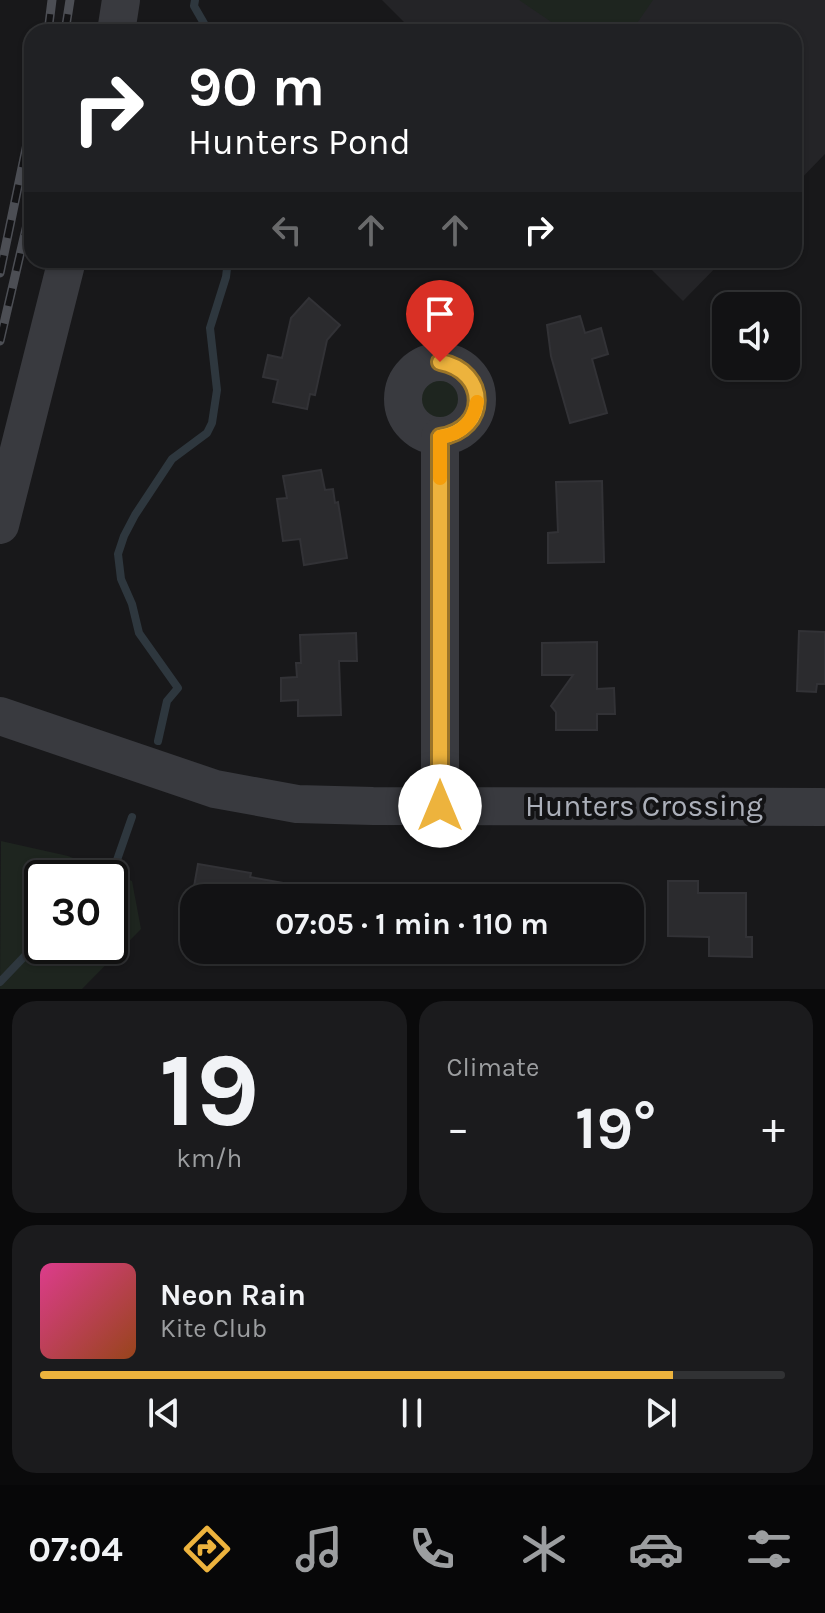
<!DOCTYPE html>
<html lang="en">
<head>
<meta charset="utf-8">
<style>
  :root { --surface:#121214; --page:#1b1b1d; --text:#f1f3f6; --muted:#9c9ea0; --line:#313234; --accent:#edb33d }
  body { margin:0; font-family:Karla,sans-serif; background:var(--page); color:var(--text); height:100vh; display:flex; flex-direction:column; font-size:30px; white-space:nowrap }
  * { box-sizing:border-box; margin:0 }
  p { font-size:26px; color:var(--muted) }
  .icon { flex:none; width:44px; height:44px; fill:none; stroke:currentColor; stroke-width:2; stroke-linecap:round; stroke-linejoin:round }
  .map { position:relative; height:989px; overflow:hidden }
  .side { display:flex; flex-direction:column; gap:12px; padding:12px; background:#0a0a0b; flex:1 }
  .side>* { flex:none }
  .top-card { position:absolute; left:24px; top:24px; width:778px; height:244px; border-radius:24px; box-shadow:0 2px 6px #0004,0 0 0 2px var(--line); background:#202124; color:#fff; overflow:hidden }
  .buttons { position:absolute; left:712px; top:292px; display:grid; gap:16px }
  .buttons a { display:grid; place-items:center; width:88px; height:88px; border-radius:16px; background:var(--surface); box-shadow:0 2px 6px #0004,0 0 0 2px var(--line); font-size:40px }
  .speed { position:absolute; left:24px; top:860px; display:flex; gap:16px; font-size:40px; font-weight:700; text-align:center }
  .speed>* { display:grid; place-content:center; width:104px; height:104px; border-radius:50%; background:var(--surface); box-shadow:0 2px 6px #0004,0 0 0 2px var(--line); line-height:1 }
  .speed .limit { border:4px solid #111; border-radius:12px; background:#fff; color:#111 }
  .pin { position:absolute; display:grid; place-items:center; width:68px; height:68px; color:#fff; margin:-82px -34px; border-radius:50% 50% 50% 0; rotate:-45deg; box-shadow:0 0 8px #0007 }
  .pin .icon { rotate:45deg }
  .me { position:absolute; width:88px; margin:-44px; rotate:0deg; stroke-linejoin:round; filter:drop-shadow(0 0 6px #0008) }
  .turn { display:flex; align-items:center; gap:28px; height:168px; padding:0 32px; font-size:36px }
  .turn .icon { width:104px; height:104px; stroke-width:2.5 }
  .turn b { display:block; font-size:56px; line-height:68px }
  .lanes { display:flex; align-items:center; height:76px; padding:0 32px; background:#0003; justify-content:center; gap:40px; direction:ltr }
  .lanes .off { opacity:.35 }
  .big { font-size:60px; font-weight:700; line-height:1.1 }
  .side .widget { flex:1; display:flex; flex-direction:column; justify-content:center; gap:12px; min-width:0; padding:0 28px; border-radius:24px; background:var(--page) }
  .side .dial { align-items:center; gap:0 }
  .dial b { font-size:104px; line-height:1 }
  .song { display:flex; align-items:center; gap:24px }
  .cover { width:96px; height:96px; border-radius:12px; background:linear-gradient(135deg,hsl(330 70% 55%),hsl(20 70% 35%)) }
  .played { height:8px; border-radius:4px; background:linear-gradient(90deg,var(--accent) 85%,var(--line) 85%) }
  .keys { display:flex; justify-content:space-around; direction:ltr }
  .heat { display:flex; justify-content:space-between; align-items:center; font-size:44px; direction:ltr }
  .side .tiles { flex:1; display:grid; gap:12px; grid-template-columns:1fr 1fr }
  .widget:last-child { grid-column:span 2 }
  .trip { position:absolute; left:180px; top:884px; width:464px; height:80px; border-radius:24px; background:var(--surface); box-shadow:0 2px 6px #0004,0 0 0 2px var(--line); font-weight:700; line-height:80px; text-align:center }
  .dock { display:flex; height:128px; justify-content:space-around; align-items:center; background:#070708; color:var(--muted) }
  .dock .icon { width:56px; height:56px }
  .dock .active { color:var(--accent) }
  .dock b { font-size:36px; color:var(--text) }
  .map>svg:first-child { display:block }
  .built { fill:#242427 }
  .green { fill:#1e251f; fill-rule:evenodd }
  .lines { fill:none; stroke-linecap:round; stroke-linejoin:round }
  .stream { stroke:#2e373e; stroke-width:8 }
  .building { fill:#2b2b2e; stroke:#323236; stroke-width:2 }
  .minor { stroke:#393a3f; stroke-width:38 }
  .rail-casing { stroke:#4c4e54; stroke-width:9 }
  .rail { stroke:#131315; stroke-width:6; stroke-dasharray:18; stroke-linecap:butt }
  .route-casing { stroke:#9a7428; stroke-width:20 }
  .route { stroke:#edb33d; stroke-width:14 }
  .slow { stroke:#f59e0b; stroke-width:14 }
  .labels { text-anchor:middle; stroke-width:8; stroke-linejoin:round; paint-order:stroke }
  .street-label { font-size:30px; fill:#abafb9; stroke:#131315 }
</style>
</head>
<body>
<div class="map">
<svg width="825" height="989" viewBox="0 0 825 989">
  <rect width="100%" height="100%" fill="#18181a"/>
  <g class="built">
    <polygon points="382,0 825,0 825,154 794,186 794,32 414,32"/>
    <polygon points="642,260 723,260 683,301"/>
  </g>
  <g class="green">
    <polygon points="519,0 653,0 631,32 566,32"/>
    <circle cx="440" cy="399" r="24"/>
    <path d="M 1,841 L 68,856 L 132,881 L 141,929 L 82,989 L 0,989 ZM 42,878 L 110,878 L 110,946 L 42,946 Z"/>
  </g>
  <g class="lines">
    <g class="stream">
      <polyline points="195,0 194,6 209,32"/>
      <polyline points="158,741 167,701 178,688 139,633 132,604 121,579 118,554 124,536 135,515 172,459 207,433 212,423 217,390 210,328 226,277 228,260"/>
      <polyline points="110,880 132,817"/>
      <polyline points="0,982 42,938"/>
    </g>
  </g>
  <g class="building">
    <polygon points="309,298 340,325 327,340 315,395 310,394 307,409 273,402 278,380 263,377 268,355 282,358 291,318"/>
    <polygon points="580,316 585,333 601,328 608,354 592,359 607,413 570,423 551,356 547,325"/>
    <polygon points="321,470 325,490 333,489 335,503 338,502 347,558 304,565 300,539 283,541 277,499 287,498 283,476"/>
    <polygon points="602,481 604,562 548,563 548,533 558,532 556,482"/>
    <polygon points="799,631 825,632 825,684 817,684 816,692 797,691"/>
    <polygon points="356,633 357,661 339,661 341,715 298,716 298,700 281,701 281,678 297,677 296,663 301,663 300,635"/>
    <polygon points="597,642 597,689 614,688 615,714 597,714 597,730 556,730 556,712 551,706 573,675 542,675 542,643"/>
    <polygon points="198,864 251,873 250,877 306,887 305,898 192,898"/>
    <polygon points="668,881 698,881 698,893 746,893 746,937 752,937 752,957 709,956 709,937 668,936"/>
  </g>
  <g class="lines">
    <g class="minor">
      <polyline points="116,32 121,0"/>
      <circle cx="440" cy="399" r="37"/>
      <polyline points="440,437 440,806"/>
      <polyline points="0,525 67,260"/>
      <polyline points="0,716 215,789 297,804 373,806 822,807"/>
    </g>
    <g class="rail-casing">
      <g id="rail">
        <polyline points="48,32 52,0"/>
        <polyline points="65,32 70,0"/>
        <polyline points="0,273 32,120"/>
        <polyline points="0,341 32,203"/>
      </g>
    </g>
    <use href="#rail" class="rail"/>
  </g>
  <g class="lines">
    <g class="route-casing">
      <path id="route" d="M 440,806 L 440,437 C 489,430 489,371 440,362"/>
    </g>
    <use href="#route" class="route"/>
    <path class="slow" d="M 440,478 L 440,437 C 461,434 473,423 477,402"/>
  </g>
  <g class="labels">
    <g class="street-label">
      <text x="644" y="816">Hunters Crossing</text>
    </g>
  </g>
</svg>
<div class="buttons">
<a><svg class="icon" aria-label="sound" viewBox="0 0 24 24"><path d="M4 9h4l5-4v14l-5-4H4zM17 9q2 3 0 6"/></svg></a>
</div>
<div class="speed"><div class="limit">30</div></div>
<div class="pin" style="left:440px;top:362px;background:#d93025"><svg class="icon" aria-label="arrive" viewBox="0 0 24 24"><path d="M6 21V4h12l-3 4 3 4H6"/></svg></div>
<svg class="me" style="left:440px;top:806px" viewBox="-20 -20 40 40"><circle r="19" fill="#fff"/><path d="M0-13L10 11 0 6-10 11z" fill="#edb33d"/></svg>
<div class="trip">07:05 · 1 min · 110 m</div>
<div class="top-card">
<div class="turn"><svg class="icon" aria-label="right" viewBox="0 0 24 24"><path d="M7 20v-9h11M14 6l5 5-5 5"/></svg><div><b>90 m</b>Hunters Pond</div></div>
<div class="lanes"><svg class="icon off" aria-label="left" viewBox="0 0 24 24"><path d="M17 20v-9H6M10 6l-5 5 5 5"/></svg><svg class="icon off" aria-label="ahead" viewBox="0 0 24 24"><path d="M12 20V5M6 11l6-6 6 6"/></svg><svg class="icon off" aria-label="ahead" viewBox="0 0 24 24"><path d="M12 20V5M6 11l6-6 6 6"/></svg><svg class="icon" aria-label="right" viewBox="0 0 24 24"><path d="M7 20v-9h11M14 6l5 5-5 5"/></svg></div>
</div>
</div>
<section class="side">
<div class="tiles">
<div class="widget dial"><b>19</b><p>km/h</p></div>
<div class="widget"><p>Climate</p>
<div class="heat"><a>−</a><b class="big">19°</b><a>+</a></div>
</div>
<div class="widget">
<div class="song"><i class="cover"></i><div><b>Neon Rain</b><p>Kite Club</p></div></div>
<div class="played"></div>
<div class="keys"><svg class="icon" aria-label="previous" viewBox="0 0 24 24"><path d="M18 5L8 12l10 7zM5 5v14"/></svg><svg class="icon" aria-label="pause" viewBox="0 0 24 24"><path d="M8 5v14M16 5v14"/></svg><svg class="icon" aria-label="next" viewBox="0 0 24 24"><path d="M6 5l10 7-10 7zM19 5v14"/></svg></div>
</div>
</div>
</section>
<nav class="dock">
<b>07:04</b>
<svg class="icon active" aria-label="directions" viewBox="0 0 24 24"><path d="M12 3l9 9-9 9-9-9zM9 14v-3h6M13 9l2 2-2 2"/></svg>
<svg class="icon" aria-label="music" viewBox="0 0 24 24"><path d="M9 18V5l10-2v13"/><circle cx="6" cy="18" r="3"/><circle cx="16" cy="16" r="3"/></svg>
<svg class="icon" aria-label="phone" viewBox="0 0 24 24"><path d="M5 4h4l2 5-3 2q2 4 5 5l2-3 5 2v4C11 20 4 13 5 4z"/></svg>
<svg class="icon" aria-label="climate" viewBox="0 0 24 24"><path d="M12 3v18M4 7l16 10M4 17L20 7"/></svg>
<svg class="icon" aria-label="car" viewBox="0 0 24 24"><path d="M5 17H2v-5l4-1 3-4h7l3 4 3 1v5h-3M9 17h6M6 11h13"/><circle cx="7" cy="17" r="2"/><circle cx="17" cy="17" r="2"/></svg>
<svg class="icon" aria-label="filters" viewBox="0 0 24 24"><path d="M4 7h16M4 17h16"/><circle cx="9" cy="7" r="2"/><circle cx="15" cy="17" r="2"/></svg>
</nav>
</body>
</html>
